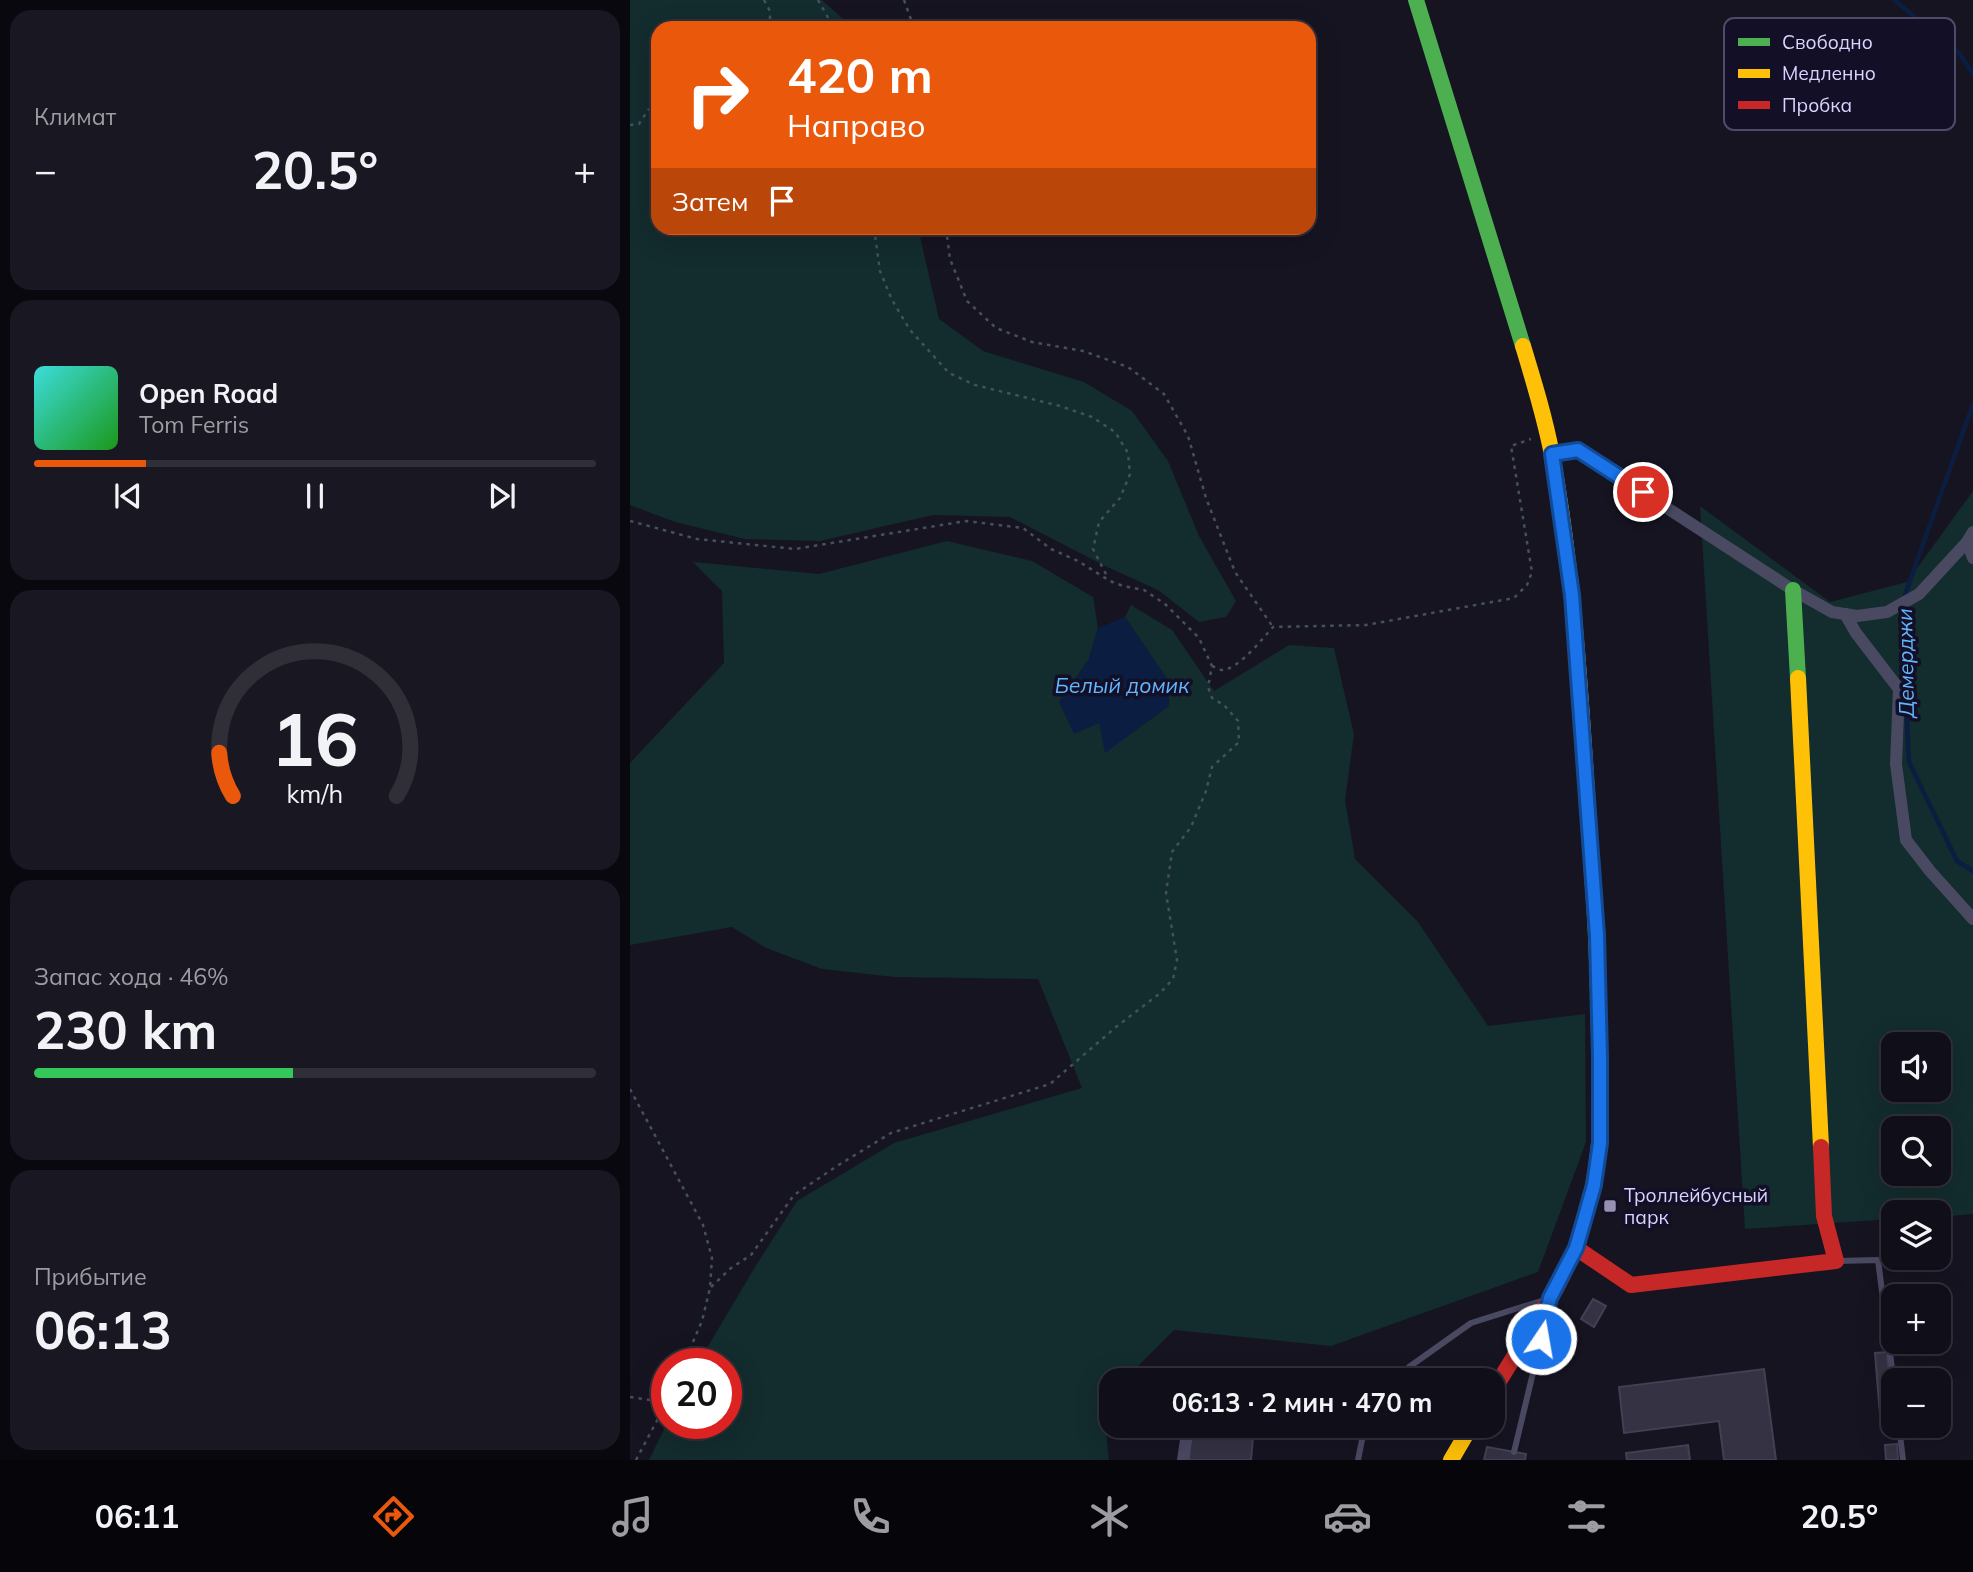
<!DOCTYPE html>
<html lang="ru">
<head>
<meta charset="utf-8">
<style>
  :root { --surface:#100f19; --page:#191822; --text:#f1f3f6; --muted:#9c9ca2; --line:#302f38; --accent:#ea580c }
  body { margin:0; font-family:Mulish,sans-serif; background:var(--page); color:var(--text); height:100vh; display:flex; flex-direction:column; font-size:26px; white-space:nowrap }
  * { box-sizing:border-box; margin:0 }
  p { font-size:23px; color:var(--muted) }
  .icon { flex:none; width:38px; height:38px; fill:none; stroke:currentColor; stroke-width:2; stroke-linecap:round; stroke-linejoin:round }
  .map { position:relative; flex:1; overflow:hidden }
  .side { display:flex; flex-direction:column; gap:10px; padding:10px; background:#09080e; width:630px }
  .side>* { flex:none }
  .hud { position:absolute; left:21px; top:21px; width:665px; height:214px; border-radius:21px; box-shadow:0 7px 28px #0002,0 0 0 2px var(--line); background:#ea580c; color:#fff; overflow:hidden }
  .fabs { position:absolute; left:1251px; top:1032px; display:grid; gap:14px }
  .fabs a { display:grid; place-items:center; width:70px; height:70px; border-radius:14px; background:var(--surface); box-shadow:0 7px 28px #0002,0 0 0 2px var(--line); font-size:35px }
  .speed { position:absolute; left:21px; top:1348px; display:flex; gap:14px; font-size:35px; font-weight:700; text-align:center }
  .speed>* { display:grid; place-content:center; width:91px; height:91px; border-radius:50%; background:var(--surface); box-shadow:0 7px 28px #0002,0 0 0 2px var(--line); line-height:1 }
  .speed .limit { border:10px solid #d22; background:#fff; color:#111 }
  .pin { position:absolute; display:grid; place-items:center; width:60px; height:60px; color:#fff; margin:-30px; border:4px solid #fff; border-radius:50%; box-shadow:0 2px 7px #0007 }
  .me { position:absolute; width:77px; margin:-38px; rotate:12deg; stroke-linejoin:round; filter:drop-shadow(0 0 5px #0008) }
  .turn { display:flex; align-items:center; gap:24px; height:147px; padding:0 21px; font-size:32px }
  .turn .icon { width:91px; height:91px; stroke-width:2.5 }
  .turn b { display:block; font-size:49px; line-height:60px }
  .then { display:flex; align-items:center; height:66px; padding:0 21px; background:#0003; gap:14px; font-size:26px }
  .big { font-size:52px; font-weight:700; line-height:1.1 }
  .side .widget { flex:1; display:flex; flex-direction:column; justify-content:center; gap:10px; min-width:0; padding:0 24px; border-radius:21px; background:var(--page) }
  .side .dial { align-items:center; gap:0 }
  .dial svg { height:182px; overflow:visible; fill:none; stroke:var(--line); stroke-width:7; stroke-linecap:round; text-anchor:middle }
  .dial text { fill:var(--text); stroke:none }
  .song { display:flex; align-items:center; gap:21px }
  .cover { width:84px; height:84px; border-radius:10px; background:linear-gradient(135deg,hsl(180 70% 55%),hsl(120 70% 35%)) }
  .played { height:7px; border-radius:4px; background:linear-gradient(90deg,var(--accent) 20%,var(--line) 20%) }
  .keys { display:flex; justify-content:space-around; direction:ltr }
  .heat { display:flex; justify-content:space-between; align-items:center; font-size:38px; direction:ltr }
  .charge { height:10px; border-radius:5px; background:linear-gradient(90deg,#34c759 46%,var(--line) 0) }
  .trip { position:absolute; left:469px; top:1368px; width:406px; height:70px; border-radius:21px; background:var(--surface); box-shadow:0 7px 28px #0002,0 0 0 2px var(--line); font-weight:700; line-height:70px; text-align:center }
  .tab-bar { display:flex; height:112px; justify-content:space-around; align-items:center; background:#06060a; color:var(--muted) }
  .tab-bar .icon { width:49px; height:49px }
  .tab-bar .current { color:var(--accent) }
  .tab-bar b { font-size:32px; color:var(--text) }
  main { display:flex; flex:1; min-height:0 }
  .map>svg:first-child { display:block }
  .green { fill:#132c2d; fill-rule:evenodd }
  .water { fill:#0b1e41 }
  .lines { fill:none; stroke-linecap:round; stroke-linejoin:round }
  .stream { stroke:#0b1e41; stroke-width:4.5 }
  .building { fill:#343243; stroke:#433f54; stroke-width:2 }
  .path { stroke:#44505f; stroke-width:2.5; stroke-dasharray:3.5 5; stroke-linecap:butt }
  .lane { stroke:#4a4962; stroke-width:6 }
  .street { stroke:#4a4962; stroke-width:12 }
  .fast { stroke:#4caf50; stroke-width:16 }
  .slow { stroke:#ffc107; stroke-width:16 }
  .jam { stroke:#c62828; stroke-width:16 }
  .route-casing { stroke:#114b97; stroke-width:18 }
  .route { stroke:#1a73e8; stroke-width:12 }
  .poi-dot { fill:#9591b1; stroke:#130f26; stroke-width:2.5 }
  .labels { text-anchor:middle; stroke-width:7; stroke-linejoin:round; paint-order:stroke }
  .poi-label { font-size:19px; fill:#d9d4ff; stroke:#130f26; text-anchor:start }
  .water-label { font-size:21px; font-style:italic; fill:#62b6ff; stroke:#130f26 }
  .key { fill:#130f26; stroke:#4e4a67; stroke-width:2 }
  .key-label { font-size:19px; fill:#d9d4ff }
</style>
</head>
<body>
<main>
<section class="side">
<div class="widget"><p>Климат</p>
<div class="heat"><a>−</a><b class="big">20.5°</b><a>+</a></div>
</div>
<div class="widget">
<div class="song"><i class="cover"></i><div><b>Open Road</b><p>Tom Ferris</p></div></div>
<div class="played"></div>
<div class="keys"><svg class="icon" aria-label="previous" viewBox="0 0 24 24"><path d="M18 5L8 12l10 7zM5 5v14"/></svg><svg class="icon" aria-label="pause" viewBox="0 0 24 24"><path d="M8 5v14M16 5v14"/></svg><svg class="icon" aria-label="next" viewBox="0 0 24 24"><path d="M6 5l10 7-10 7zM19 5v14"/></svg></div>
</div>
<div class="widget dial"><svg viewBox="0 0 100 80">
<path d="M14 69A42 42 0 1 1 86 69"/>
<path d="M14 69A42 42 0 0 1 8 50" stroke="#ea580c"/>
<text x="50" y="56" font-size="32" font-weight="700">16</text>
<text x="50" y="72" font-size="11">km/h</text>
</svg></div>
<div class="widget"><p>Запас хода · 46%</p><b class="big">230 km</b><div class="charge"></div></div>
<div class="widget"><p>Прибытие</p><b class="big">06:13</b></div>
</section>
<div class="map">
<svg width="1343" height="1460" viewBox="0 0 1343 1460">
  <rect width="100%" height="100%" fill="#161421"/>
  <g class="green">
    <polygon points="0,0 192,0 223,28 28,28 28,228 288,228 309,319 353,351 454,382 502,411 538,461 569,536 606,601 596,617 569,622 528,590 475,566 380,517 303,515 190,541 115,539 45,522 0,505"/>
    <path d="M 1343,491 L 1343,1214 L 1309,1217 L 1309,1213 L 1264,1213 L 1263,1219 L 1115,1229 L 1070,506 L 1200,602 L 1277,582 ZM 1264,1045 L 1309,1045 L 1309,1090 L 1264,1090 ZM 1264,1129 L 1309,1129 L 1309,1174 L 1264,1174 Z"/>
    <polygon points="317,541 402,561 463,597 468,628 459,659 429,702 539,682 495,617 501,605 542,630 584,691 659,645 704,648 724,734 715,800 725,859 788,922 858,1026 955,1014 956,1142 908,1272 701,1346 544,1330 493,1381 481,1381 481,1393 473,1402 479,1460 19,1460 37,1423 96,1423 96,1363 68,1363 125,1267 167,1201 264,1143 452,1088 408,979 264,977 192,969 136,948 102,927 0,945 0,763 94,663 92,591 63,562 189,574"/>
  </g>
  <polygon class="water" points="495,617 539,682 539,706 475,753 469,723 444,734 429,702 459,659 468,628"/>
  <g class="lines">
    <g class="stream">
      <polyline points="1264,0 1329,53 1343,74"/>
      <polyline points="1343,404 1276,592 1272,616 1279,762 1327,861 1343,871"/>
    </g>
  </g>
  <g class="building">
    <polygon points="963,1299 976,1306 964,1327 951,1319"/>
    <polygon points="1257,1352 1263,1426 1251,1427 1245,1353"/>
    <polygon points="1134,1369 1146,1460 1094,1460 1089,1421 994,1433 989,1387"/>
    <polygon points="758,1370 794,1381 754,1381"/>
    <polygon points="562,1426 624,1426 621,1460 559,1460"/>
    <polygon points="1267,1444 1268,1460 1256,1460 1255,1445"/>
    <polygon points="1058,1445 1060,1460 997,1460 996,1453"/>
    <polygon points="857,1447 896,1454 895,1460 854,1460"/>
  </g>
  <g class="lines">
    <g class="path">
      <polyline points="134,0 140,11 140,28"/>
      <polyline points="188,0 204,28"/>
      <polyline points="274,0 284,28"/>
      <polyline points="0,125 9,124 18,110 28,107"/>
      <polyline points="244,228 250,271 262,300 280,330 319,373 345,385 430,406 462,417 485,432 498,453 500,474 490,498 469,522 463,549 478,578"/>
      <polyline points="316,228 320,259 337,301 366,328 402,342 453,351 498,367 534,394 558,436 576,498 605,572 643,627"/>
      <polyline points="0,521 67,539 165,549 336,521 393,528 421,549 448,561 480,581 493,586 514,590 535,604 569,638 582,666 578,687 582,698 594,705 608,721 609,742 582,767 576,791 561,827 542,852 536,893 547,960 543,979 529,994 486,1027 420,1084 261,1133 207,1166 164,1195 121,1255 101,1268 80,1288"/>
      <path d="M 582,666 C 585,667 588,670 592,670 C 608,670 633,638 643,627 L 736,625 L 884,598 L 897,585 L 902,572 L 881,446 L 901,439"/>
      <polyline points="0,1089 73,1225 82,1258 80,1288 72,1321 54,1363"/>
      <polyline points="0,1397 35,1402"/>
      <polyline points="6,1460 37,1402"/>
    </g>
    <g class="lane">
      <polyline points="1208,1261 1248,1260 1264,1384"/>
      <polyline points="770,1381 779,1367 841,1323 911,1301"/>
      <polyline points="1269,1426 1273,1460"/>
      <polyline points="884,1452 915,1323"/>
      <polyline points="728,1460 732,1440 741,1426"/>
    </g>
    <g class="street">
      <polyline points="922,454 948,450 1163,590 1202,612 1227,616 1257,612 1289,594 1337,542 1343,532"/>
      <polyline points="1337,542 1343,558"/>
      <polyline points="1215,614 1226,633 1269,689 1266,764 1276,840 1300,871 1343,919"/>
      <polyline points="553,1460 558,1426"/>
    </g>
    <g class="fast">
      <polyline points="786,0 893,346"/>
      <polyline points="1163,590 1168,678"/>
      <path d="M 958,1207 C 974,1151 971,1094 969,1036 C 968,986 967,936 963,886"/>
    </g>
    <g class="slow">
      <path d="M 893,346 C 904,382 915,418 922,455 C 948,597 953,742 963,886"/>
      <polyline points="1168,678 1191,1147"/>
      <polyline points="821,1460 841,1426"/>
    </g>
    <g class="jam">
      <polyline points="946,1248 1001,1285 1206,1261 1194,1216 1191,1147"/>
      <polyline points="863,1391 927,1287 946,1248 958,1207"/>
    </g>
  </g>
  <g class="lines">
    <g class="route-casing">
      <polyline id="route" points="911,1339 920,1298 946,1248 953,1224 964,1185 970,1143 970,1057 967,935 942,595 922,454 948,450 1013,492"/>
    </g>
    <use href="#route" class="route"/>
  </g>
  <rect class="poi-dot" x="973" y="1199" width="14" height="14" rx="3.5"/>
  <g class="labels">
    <g class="poi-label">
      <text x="994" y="1202">Троллейбусный<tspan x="994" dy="22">парк</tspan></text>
    </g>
    <g class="water-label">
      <text transform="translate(1276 663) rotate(-91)" y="7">Демерджи</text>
      <text x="492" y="693">Белый домик</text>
    </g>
  </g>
  <rect x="1094" y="18" width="231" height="112" rx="10" class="key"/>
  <rect x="1108" y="38" width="32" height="8" fill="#4caf50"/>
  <rect x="1108" y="69" width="32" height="9" fill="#ffc107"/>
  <rect x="1108" y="101" width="32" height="8" fill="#c62828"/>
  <g class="key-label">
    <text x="1152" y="49">Свободно</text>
    <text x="1152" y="80">Медленно</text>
    <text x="1152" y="112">Пробка</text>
  </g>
</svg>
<div class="fabs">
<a><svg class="icon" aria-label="sound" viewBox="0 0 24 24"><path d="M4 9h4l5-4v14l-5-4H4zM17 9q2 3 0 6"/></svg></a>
<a><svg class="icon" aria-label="search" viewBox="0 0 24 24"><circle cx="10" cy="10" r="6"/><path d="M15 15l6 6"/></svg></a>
<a><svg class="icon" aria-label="layers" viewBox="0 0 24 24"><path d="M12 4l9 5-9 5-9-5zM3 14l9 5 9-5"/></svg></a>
<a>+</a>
<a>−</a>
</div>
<div class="speed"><div class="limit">20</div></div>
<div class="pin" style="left:1013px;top:492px;background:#d93025"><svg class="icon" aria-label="arrive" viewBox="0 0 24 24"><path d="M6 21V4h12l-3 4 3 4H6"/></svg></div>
<svg class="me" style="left:911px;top:1339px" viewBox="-20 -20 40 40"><circle r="17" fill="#1a73e8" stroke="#fff" stroke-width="3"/><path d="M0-11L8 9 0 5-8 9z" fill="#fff"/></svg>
<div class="trip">06:13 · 2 мин · 470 m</div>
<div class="hud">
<div class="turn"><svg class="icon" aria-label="right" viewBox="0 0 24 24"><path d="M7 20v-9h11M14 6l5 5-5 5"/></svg><div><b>420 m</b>Направо</div></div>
<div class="then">Затем<svg class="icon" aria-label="arrive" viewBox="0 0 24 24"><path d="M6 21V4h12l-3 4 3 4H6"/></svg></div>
</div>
</div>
</main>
<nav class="tab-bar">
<b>06:11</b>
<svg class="icon current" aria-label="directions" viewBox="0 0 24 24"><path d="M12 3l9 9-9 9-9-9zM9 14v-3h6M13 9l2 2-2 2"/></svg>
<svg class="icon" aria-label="music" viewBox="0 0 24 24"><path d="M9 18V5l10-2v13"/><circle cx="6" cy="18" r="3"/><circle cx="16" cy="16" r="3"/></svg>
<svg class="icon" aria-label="phone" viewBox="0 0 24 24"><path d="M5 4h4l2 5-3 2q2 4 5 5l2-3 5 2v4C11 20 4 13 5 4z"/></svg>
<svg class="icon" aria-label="climate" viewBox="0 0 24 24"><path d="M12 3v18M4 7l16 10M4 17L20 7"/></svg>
<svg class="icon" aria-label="car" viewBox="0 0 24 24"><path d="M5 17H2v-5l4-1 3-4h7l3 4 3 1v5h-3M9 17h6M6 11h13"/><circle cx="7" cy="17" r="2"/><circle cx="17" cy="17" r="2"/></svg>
<svg class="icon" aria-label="filters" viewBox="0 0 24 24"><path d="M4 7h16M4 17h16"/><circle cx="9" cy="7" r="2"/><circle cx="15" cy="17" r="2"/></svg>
<b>20.5°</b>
</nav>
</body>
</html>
